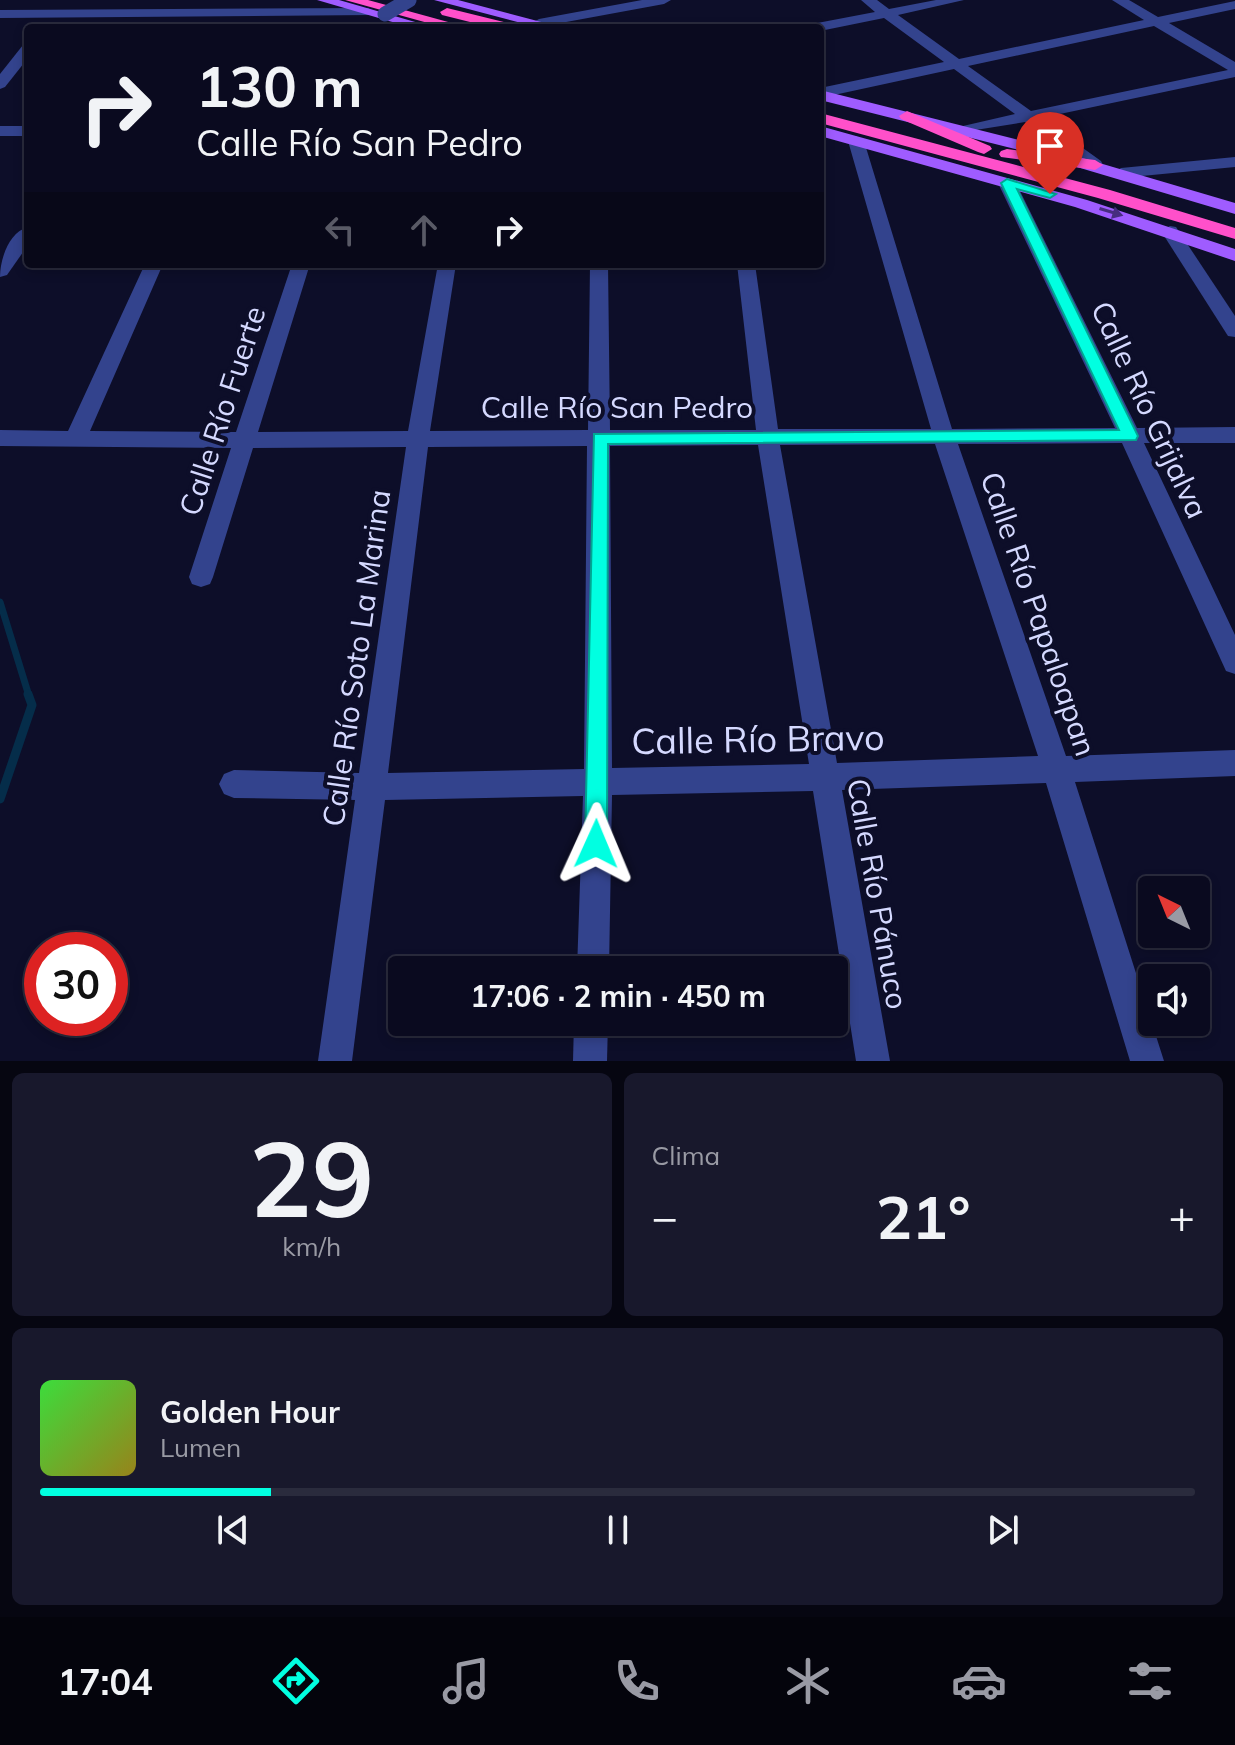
<!DOCTYPE html>
<html lang="es">
<head>
<meta charset="utf-8">
<style>
  :root { --surface:#0a0a1f; --page:#18182c; --text:#f1f3f6; --muted:#999aa4; --line:#2a2b3d; --accent:#01ffe1 }
  body { margin:0; font-family:Mulish,sans-serif; background:var(--page); color:var(--text); height:100vh; display:flex; flex-direction:column; font-size:30px; white-space:nowrap }
  * { box-sizing:border-box; margin:0 }
  p { font-size:26px; color:var(--muted) }
  .icon { flex:none; width:44px; height:44px; fill:none; stroke:currentColor; stroke-width:2; stroke-linecap:round; stroke-linejoin:round }
  .map { position:relative; height:1061px; overflow:hidden }
  .side { display:flex; flex-direction:column; gap:12px; padding:12px; background:#060611; flex:1 }
  .side>* { flex:none }
  .hud { position:absolute; left:24px; top:24px; width:800px; height:244px; border-radius:8px; box-shadow:0 4px 12px #0003,0 0 0 2px var(--line); background:#0a0a1f; color:var(--text); overflow:hidden }
  .needle { width:52px; rotate:317deg }
  .buttons { position:absolute; left:1138px; top:876px; display:grid; gap:16px }
  .buttons a { display:grid; place-items:center; width:72px; height:72px; border-radius:8px; background:var(--surface); box-shadow:0 4px 12px #0003,0 0 0 2px var(--line); font-size:40px }
  .speed { position:absolute; left:24px; top:932px; display:flex; gap:16px; font-size:40px; font-weight:700; text-align:center }
  .speed>* { display:grid; place-content:center; width:104px; height:104px; border-radius:50%; background:var(--surface); box-shadow:0 4px 12px #0003,0 0 0 2px var(--line); line-height:1 }
  .speed .limit { border:12px solid #d22; background:#fff; color:#111 }
  .pin { position:absolute; display:grid; place-items:center; width:68px; height:68px; color:#fff; margin:-82px -34px; border-radius:50% 50% 50% 0; rotate:-45deg; box-shadow:0 0 8px #0007 }
  .pin .icon { rotate:45deg }
  .me { position:absolute; width:88px; margin:-44px; rotate:1deg; stroke-linejoin:round; filter:drop-shadow(0 0 6px #0008) }
  .turn { display:flex; align-items:center; gap:28px; height:168px; padding:0 40px; font-size:36px }
  .turn .icon { width:104px; height:104px; stroke-width:2.5 }
  .turn b { display:block; font-size:56px; line-height:68px }
  .lanes { display:flex; align-items:center; height:76px; padding:0 40px; background:#0003; justify-content:center; gap:40px; direction:ltr }
  .lanes .off { opacity:.35 }
  .big { font-size:60px; font-weight:700; line-height:1.1 }
  .side .widget { flex:1; display:flex; flex-direction:column; justify-content:center; gap:12px; min-width:0; padding:0 28px; border-radius:12px; background:var(--page) }
  .side .dial { align-items:center; gap:0 }
  .dial b { font-size:104px; line-height:1 }
  .song { display:flex; align-items:center; gap:24px }
  .cover { width:96px; height:96px; border-radius:12px; background:linear-gradient(135deg,hsl(120 70% 55%),hsl(50 70% 35%)) }
  .played { height:8px; border-radius:4px; background:linear-gradient(90deg,var(--accent) 20%,var(--line) 20%) }
  .keys { display:flex; justify-content:space-around; direction:ltr }
  .heat { display:flex; justify-content:space-between; align-items:center; font-size:44px; direction:ltr }
  .side .tiles { flex:1; display:grid; gap:12px; grid-template-columns:1fr 1fr }
  .widget:last-child { grid-column:span 2 }
  .trip { position:absolute; left:388px; top:956px; width:460px; height:80px; border-radius:8px; background:var(--surface); box-shadow:0 4px 12px #0003,0 0 0 2px var(--line); font-weight:700; line-height:80px; text-align:center }
  .tab-bar { display:flex; height:128px; justify-content:space-around; align-items:center; background:#04040c; color:var(--muted) }
  .tab-bar .icon { width:56px; height:56px }
  .tab-bar .on { color:var(--accent) }
  .tab-bar b { font-size:36px; color:var(--text) }
  .map>svg:first-child { display:block }
  .lines { fill:none; stroke-linecap:round; stroke-linejoin:round }
  .stream-far1 { stroke:#052d4a; stroke-width:7 }
  .stream { stroke:#052d4a; stroke-width:9 }
  .minor { fill:#33438d; fill-rule:evenodd }
  .major { fill:#9f5cff; fill-rule:evenodd }
  .highway { fill:#ff50ca; fill-rule:evenodd }
  .minor-bridge { stroke:#33438d; stroke-width:15 }
  .oneway { fill:#472d7f }
  .route { fill:#01ffe1; stroke:#01a692; stroke-width:2 }
  .labels { text-anchor:middle; stroke-width:8; stroke-linejoin:round; paint-order:stroke }
  .street-label { font-size:30px; fill:#d5d9ff; stroke:#0d0e29 }
  .near-street-label { font-size:36px; fill:#d5d9ff; stroke:#0d0e29 }
</style>
</head>
<body>
<div class="map">
<svg width="1235" height="1061" viewBox="0 0 1235 1061">
  <rect width="100%" height="100%" fill="#0d0e29"/>
  <g class="lines">
    <polyline class="stream-far1" points="0,602 29,696"/>
    <polyline class="stream" points="0,799 32,705 28,694"/>
    <g class="minor">
      <polygon points="642,0 671,0 664,4 539,27 532,23 539,19"/>
      <path d="M 861,0 L 877,0 L 889,9 L 936,0 L 964,0 L 898,15 L 959,59 L 1144,20 L 1112,0 L 1129,0 L 1158,17 L 1235,1 L 1235,9 L 1169,23 L 1235,62 L 1235,77 L 1041,118 L 1101,161 L 1103,165 L 1095,170 L 1025,122 L 963,132 L 963,126 L 1015,114 L 954,69 L 820,98 L 820,88 L 944,62 L 884,18 L 820,31 L 820,28 L 805,28 L 812,24 L 875,12 ZM 1154,26 L 1228,70 L 1031,111 L 968,66 Z"/>
      <polygon points="368,8 375,12 373,15 0,18 0,10"/>
      <polygon points="28,44 28,58 5,87 0,89 0,74 23,45"/>
      <rect x="0" y="126" width="28" height="10"/>
      <path d="M 856,136 L 864,141 L 952,429 L 1115,428 L 998,183 L 1007,178 L 1016,183 L 1137,428 L 1235,427 L 1235,443 L 1144,443 L 1235,635 L 1235,674 L 1226,671 L 1122,443 L 958,444 L 1066,756 L 1235,750 L 1235,776 L 1075,782 L 1164,1061 L 1130,1061 L 1046,783 L 842,790 L 890,1061 L 856,1061 L 813,791 L 612,795 L 609,970 L 577,970 L 583,796 L 385,800 L 352,1061 L 318,1061 L 355,800 L 234,798 L 224,794 L 219,784 L 224,774 L 234,770 L 359,773 L 406,447 L 253,448 L 213,577 L 210,584 L 201,587 L 192,584 L 189,577 L 231,448 L 0,446 L 0,430 L 68,431 L 145,264 L 163,264 L 90,431 L 236,432 L 292,264 L 310,264 L 258,432 L 408,431 L 438,264 L 456,264 L 430,431 L 588,430 L 590,264 L 608,264 L 610,430 L 756,430 L 737,264 L 755,264 L 778,429 L 931,429 L 848,141 ZM 935,444 L 1038,756 L 837,763 L 780,445 ZM 758,445 L 809,764 L 612,768 L 610,446 ZM 587,446 L 584,769 L 388,773 L 428,447 Z"/>
      <polygon points="1235,157 1235,167 1121,178 1113,173 1121,168"/>
      <polygon points="1170,226 1176,227 1235,316 1235,337 1228,336 1161,231"/>
      <path d="M 28,227 L 28,245 L 7,275 L 0,277 C 0,259 9,232 28,227 Z"/>
      <polygon points="574,1022 608,1022 607,1061 573,1061"/>
    </g>
    <g class="major">
      <polygon points="317,0 339,0 436,28 413,28"/>
      <polygon points="434,0 458,0 564,28 540,28"/>
      <polygon points="820,90 1035,144 1235,203 1235,214 1023,151 820,100"/>
      <polygon points="820,126 1087,200 1235,249 1235,261 1075,207 820,136"/>
    </g>
    <g class="highway">
      <polygon points="345,0 368,0 470,28 446,28"/>
      <polygon points="447,8 516,25 518,28 494,28 442,15 440,12"/>
      <polygon points="907,111 990,146 992,149 984,154 978,152 901,119 899,116"/>
      <polygon points="820,113 1110,190 1235,228 1235,239 1098,198 820,123"/>
      <polygon points="1007,149 1095,160 1103,165 1095,170 1001,157 999,154 1001,151"/>
    </g>
    <polyline class="minor-bridge" points="385,14 409,0"/>
  </g>
  <defs><path id="oneway-solid" d="M-6-.8H1V-3.2L6.5 0L1 3.2V.8H-6Z" transform="scale(2)"/></defs>
  <use class="oneway" href="#oneway-solid" transform="translate(1111 212) rotate(17)"/>
  <polygon class="route" points="1007,179 1056,194 1050,198 1017,189 1138,436 1136,440 608,444 607,844 604,852 596,855 588,852 585,844 594,434 1119,430 1001,183"/>
  <g class="labels">
    <g class="street-label">
      <text x="617" y="418">Calle Río San Pedro</text>
      <text transform="translate(1149 410) rotate(65)" y="10">Calle Río Grijalva</text>
      <text transform="translate(223 411) rotate(-72)" y="10">Calle Río Fuerte</text>
      <text transform="translate(1038 614) rotate(71)" y="10">Calle Río Papaloapan</text>
      <text transform="translate(357 658) rotate(-82)" y="10">Calle Río Soto La Marina</text>
      <text transform="translate(877 894) rotate(80)" y="10">Calle Río Pánuco</text>
    </g>
    <g class="near-street-label">
      <text transform="translate(758 739) rotate(-1)" y="13">Calle Río Bravo</text>
    </g>
  </g>
</svg>
<div class="buttons">
<a><svg class="needle" viewBox="-14 -14 28 28"><path d="M0-13l5 13h-10z" fill="#e53935"/><path d="M0 13l5-13h-10z" fill="#999aa4"/></svg></a>
<a><svg class="icon" aria-label="sound" viewBox="0 0 24 24"><path d="M4 9h4l5-4v14l-5-4H4zM17 9q2 3 0 6"/></svg></a>
</div>
<div class="speed"><div class="limit">30</div></div>
<div class="pin" style="left:1050px;top:194px;background:#d93025"><svg class="icon" aria-label="arrive" viewBox="0 0 24 24"><path d="M6 21V4h12l-3 4 3 4H6"/></svg></div>
<svg class="me" style="left:596px;top:844px" viewBox="-20 -20 40 40"><path d="M0-17L14 15 0 8-14 15z" fill="#01ffe1" stroke="#fff" stroke-width="4"/></svg>
<div class="trip">17:06 · 2 min · 450 m</div>
<div class="hud">
<div class="turn"><svg class="icon" aria-label="right" viewBox="0 0 24 24"><path d="M7 20v-9h11M14 6l5 5-5 5"/></svg><div><b>130 m</b>Calle Río San Pedro</div></div>
<div class="lanes"><svg class="icon off" aria-label="left" viewBox="0 0 24 24"><path d="M17 20v-9H6M10 6l-5 5 5 5"/></svg><svg class="icon off" aria-label="ahead" viewBox="0 0 24 24"><path d="M12 20V5M6 11l6-6 6 6"/></svg><svg class="icon" aria-label="right" viewBox="0 0 24 24"><path d="M7 20v-9h11M14 6l5 5-5 5"/></svg></div>
</div>
</div>
<section class="side">
<div class="tiles">
<div class="widget dial"><b>29</b><p>km/h</p></div>
<div class="widget"><p>Clima</p>
<div class="heat"><a>−</a><b class="big">21°</b><a>+</a></div>
</div>
<div class="widget">
<div class="song"><i class="cover"></i><div><b>Golden Hour</b><p>Lumen</p></div></div>
<div class="played"></div>
<div class="keys"><svg class="icon" aria-label="previous" viewBox="0 0 24 24"><path d="M18 5L8 12l10 7zM5 5v14"/></svg><svg class="icon" aria-label="pause" viewBox="0 0 24 24"><path d="M8 5v14M16 5v14"/></svg><svg class="icon" aria-label="next" viewBox="0 0 24 24"><path d="M6 5l10 7-10 7zM19 5v14"/></svg></div>
</div>
</div>
</section>
<nav class="tab-bar">
<b>17:04</b>
<svg class="icon on" aria-label="directions" viewBox="0 0 24 24"><path d="M12 3l9 9-9 9-9-9zM9 14v-3h6M13 9l2 2-2 2"/></svg>
<svg class="icon" aria-label="music" viewBox="0 0 24 24"><path d="M9 18V5l10-2v13"/><circle cx="6" cy="18" r="3"/><circle cx="16" cy="16" r="3"/></svg>
<svg class="icon" aria-label="phone" viewBox="0 0 24 24"><path d="M5 4h4l2 5-3 2q2 4 5 5l2-3 5 2v4C11 20 4 13 5 4z"/></svg>
<svg class="icon" aria-label="climate" viewBox="0 0 24 24"><path d="M12 3v18M4 7l16 10M4 17L20 7"/></svg>
<svg class="icon" aria-label="car" viewBox="0 0 24 24"><path d="M5 17H2v-5l4-1 3-4h7l3 4 3 1v5h-3M9 17h6M6 11h13"/><circle cx="7" cy="17" r="2"/><circle cx="17" cy="17" r="2"/></svg>
<svg class="icon" aria-label="filters" viewBox="0 0 24 24"><path d="M4 7h16M4 17h16"/><circle cx="9" cy="7" r="2"/><circle cx="15" cy="17" r="2"/></svg>
</nav>
</body>
</html>
